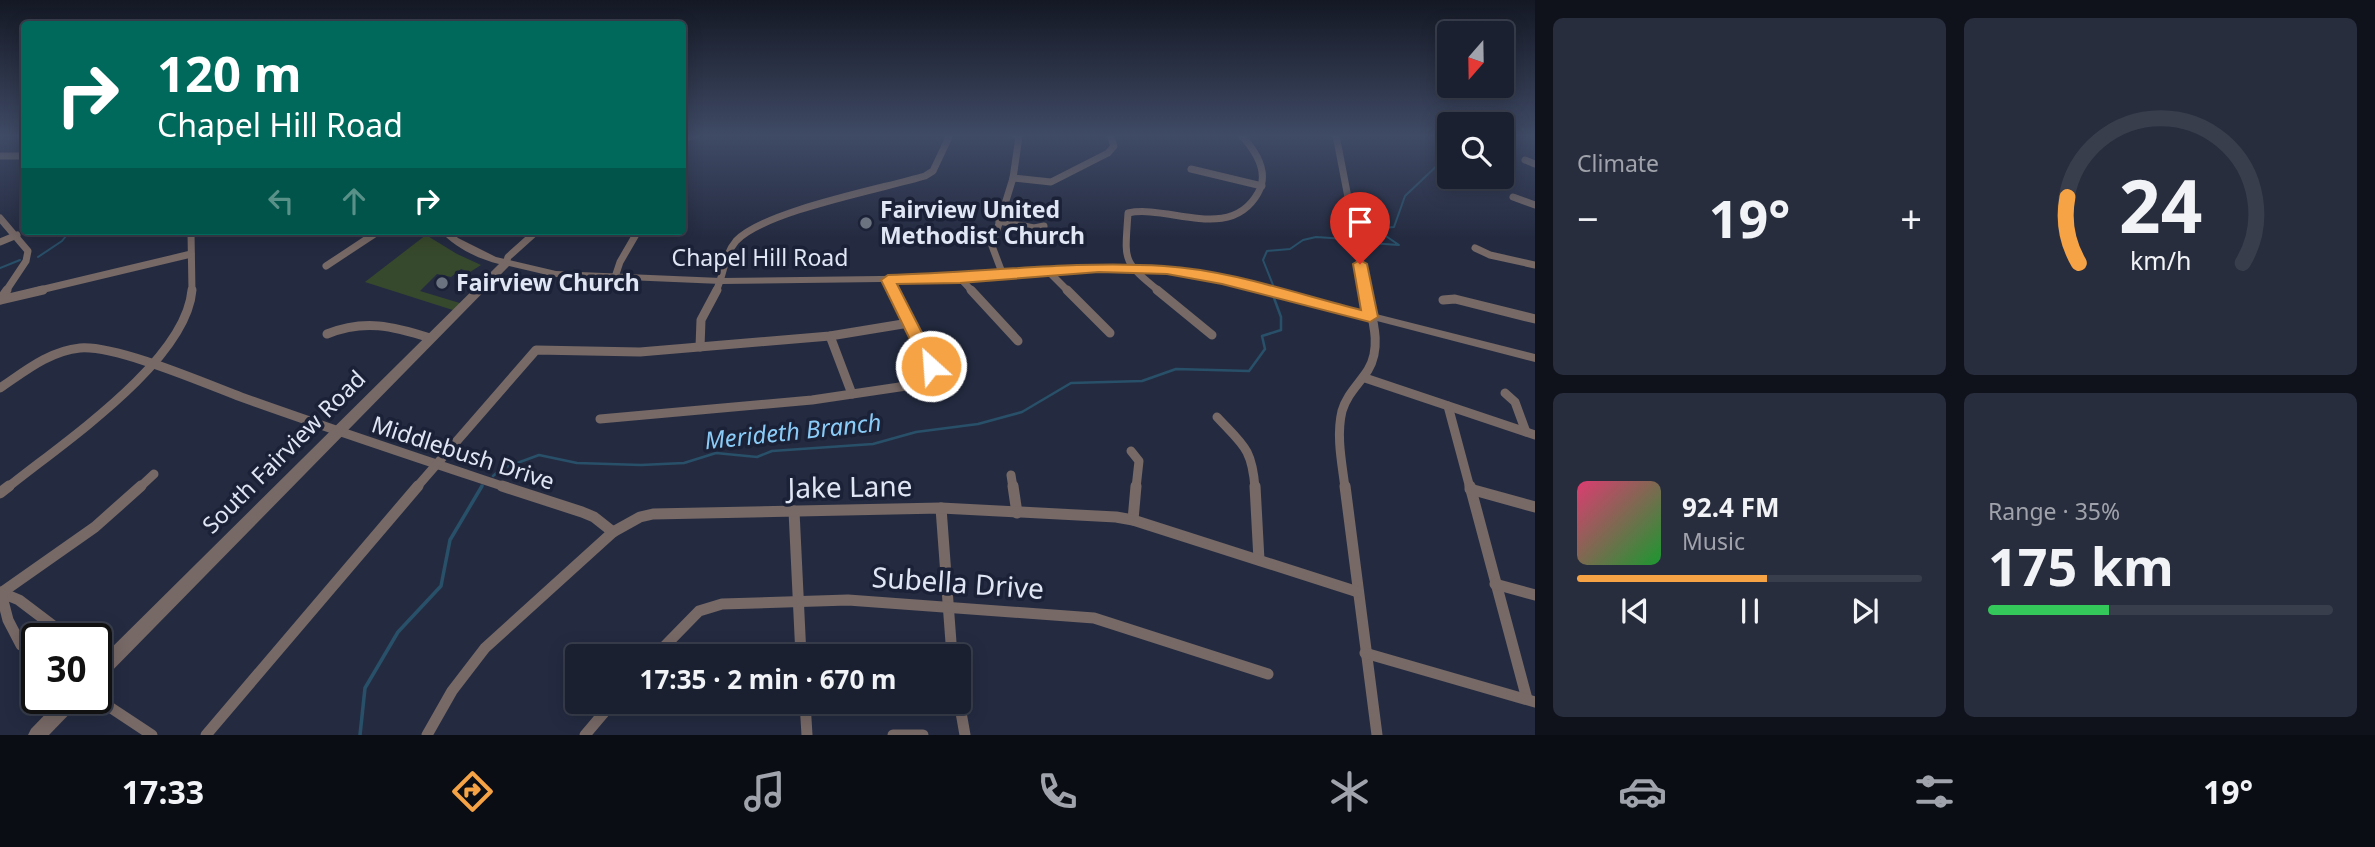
<!DOCTYPE html>
<html lang="en">
<head>
<meta charset="utf-8">
<style>
  :root { --surface:#1b2031; --page:#282d3d; --text:#f1f3f6; --muted:#a0a3ab; --line:#393e4d; --accent:#f5a345 }
  body { margin:0; font-family:"Noto Sans",sans-serif; background:var(--page); color:var(--text); height:100vh; display:flex; flex-direction:column; font-size:26px; white-space:nowrap }
  * { box-sizing:border-box; margin:0 }
  p { font-size:23px; color:var(--muted) }
  .icon { flex:none; width:38px; height:38px; fill:none; stroke:currentColor; stroke-width:2; stroke-linecap:round; stroke-linejoin:round }
  .map { position:relative; flex:1; overflow:hidden }
  .side { display:flex; flex-direction:column; gap:18px; padding:18px; background:#0f121b; width:840px }
  .side>* { flex:none }
  .hud { position:absolute; left:21px; top:21px; width:665px; height:214px; border-radius:7px; box-shadow:0 4px 18px #0003,0 0 0 2px var(--line); background:#00695c; color:#fff; overflow:hidden }
  .needle { width:46px; rotate:200deg }
  .tools { position:absolute; left:1437px; top:21px; display:grid; gap:14px }
  .tools a { display:grid; place-items:center; width:77px; height:77px; border-radius:7px; background:var(--surface); box-shadow:0 4px 18px #0003,0 0 0 2px var(--line); font-size:35px }
  .speed { position:absolute; left:21px; top:623px; display:flex; gap:14px; font-size:35px; font-weight:700; text-align:center }
  .speed>* { display:grid; place-content:center; width:91px; height:91px; border-radius:50%; background:var(--surface); box-shadow:0 4px 18px #0003,0 0 0 2px var(--line); line-height:1 }
  .speed .limit { border:4px solid #111; border-radius:10px; background:#fff; color:#111 }
  .pin { position:absolute; display:grid; place-items:center; width:60px; height:60px; color:#fff; margin:-72px -30px; border-radius:50% 50% 50% 0; rotate:-45deg; box-shadow:0 0 7px #0007 }
  .pin .icon { rotate:45deg }
  .me { position:absolute; width:77px; margin:-38px; rotate:334deg; stroke-linejoin:round; filter:drop-shadow(0 0 5px #0008) }
  .turn { display:flex; align-items:center; gap:24px; height:147px; padding:0 21px; font-size:32px }
  .turn .icon { width:91px; height:91px; stroke-width:2.5 }
  .turn b { display:block; font-size:49px; line-height:60px }
  .lanes { display:flex; align-items:center; height:66px; padding:0 21px; background:#0003; justify-content:center; gap:35px; direction:ltr }
  .lanes .off { opacity:.35 }
  .big { font-size:52px; font-weight:700; line-height:1.1 }
  .side .card { flex:1; display:flex; flex-direction:column; justify-content:center; gap:10px; min-width:0; padding:0 24px; border-radius:10px; background:var(--page) }
  .side .dial { align-items:center; gap:0 }
  .dial svg { height:182px; overflow:visible; fill:none; stroke:var(--line); stroke-width:7; stroke-linecap:round; text-anchor:middle }
  .dial text { fill:var(--text); stroke:none }
  .song { display:flex; align-items:center; gap:21px }
  .cover { width:84px; height:84px; border-radius:10px; background:linear-gradient(135deg,hsl(340 70% 55%),hsl(130 70% 35%)) }
  .played { height:7px; border-radius:4px; background:linear-gradient(90deg,var(--accent) 55%,var(--line) 55%) }
  .keys { display:flex; justify-content:space-around; direction:ltr }
  .heat { display:flex; justify-content:space-between; align-items:center; font-size:38px; direction:ltr }
  .charge { height:10px; border-radius:5px; background:linear-gradient(90deg,#34c759 35%,var(--line) 0) }
  .side .tiles { flex:1; display:grid; gap:18px; grid-template-columns:repeat(2,1fr) }
  .trip { position:absolute; left:565px; top:644px; width:406px; height:70px; border-radius:7px; background:var(--surface); box-shadow:0 4px 18px #0003,0 0 0 2px var(--line); font-weight:700; line-height:70px; text-align:center }
  .tab-bar { display:flex; height:112px; justify-content:space-around; align-items:center; background:#0b0d14; color:var(--muted) }
  .tab-bar .icon { width:49px; height:49px }
  .tab-bar .active { color:var(--accent) }
  .tab-bar b { font-size:32px; color:var(--text) }
  main { display:flex; flex:1; min-height:0 }
  .map>svg:first-child { display:block }
  .green { fill:#37492c }
  .lines { fill:none; stroke-linecap:round; stroke-linejoin:round }
  .stream-far2 { stroke:#295069; stroke-width:2 }
  .stream-far1 { stroke:#295069; stroke-width:2.5 }
  .stream { stroke:#295069; stroke-width:3.5 }
  .minor-far2 { stroke:#776966; stroke-width:7 }
  .minor-far1 { stroke:#776966; stroke-width:9 }
  .minor { stroke:#776966; stroke-width:11 }
  .tertiary { fill:#776966; fill-rule:evenodd }
  .route { fill:#f5a345; stroke:#9f6a2d; stroke-width:2 }
  .worship-dot { fill:#6b7280; stroke:#1b2136; stroke-width:2.5 }
  .labels { text-anchor:middle; stroke-width:7; stroke-linejoin:round; paint-order:stroke }
  .poi-label { font-size:23px; font-weight:bold; fill:#e1e6f5; stroke:#1b2136; text-anchor:start }
  .street-label { font-size:23px; fill:#e1e6f5; stroke:#1b2136 }
  .water-label { font-size:24px; font-style:italic; fill:#8accf7; stroke:#1b2136 }
  .near-street-label { font-size:28px; fill:#e1e6f5; stroke:#1b2136 }
</style>
</head>
<body>
<main>
<div class="map">
<svg width="1535" height="735" viewBox="0 0 1535 735">
  <rect width="100%" height="100%" fill="#242b41"/>
  <polygon class="green" points="426,235 457,254 481,265 470,272 461,269 451,277 437,274 420,291 463,304 456,311 365,282"/>
  <g class="lines">
    <g class="stream-far2">
      <polyline points="1370,243 1399,245 1380,232 1383,228 1394,227 1405,196 1443,160 1438,135"/>
      <polyline points="38,257 62,241 70,231"/>
      <polyline points="0,268 20,260"/>
      <polyline points="1273,285 1263,260 1267,251 1290,249 1303,240 1316,237 1346,239"/>
    </g>
    <polyline class="stream-far1" points="493,476 501,469 539,455 577,463 641,465 684,463 716,453 757,457 772,451 873,444 916,432 978,424 1022,412 1071,383 1142,381 1176,369 1249,371 1265,349 1262,336 1281,330 1281,317 1274,298"/>
    <polyline class="stream" points="360,735 365,688 398,632 441,586 450,540 482,486"/>
    <g class="minor-far2">
      <polyline points="1336,135 1366,291"/>
      <polyline points="682,139 695,135"/>
      <polyline points="0,156 24,156"/>
      <polyline points="1525,160 1535,164"/>
      <polyline points="1191,169 1262,186"/>
      <polyline points="1013,178 1051,182 1108,153 1114,146 1110,135"/>
      <polyline points="1513,197 1535,205"/>
      <polyline points="0,218 28,251 26,261 6,291"/>
      <polyline points="999,221 1034,228 1044,226"/>
      <polyline points="188,231 191,233 192,291"/>
      <polyline points="0,242 17,235"/>
      <polyline points="1475,248 1490,255 1535,265"/>
      <polyline points="506,263 508,257 537,231"/>
      <polyline points="326,266 379,231"/>
      <polyline points="1048,271 1068,291"/>
      <polyline points="1003,275 992,246 1013,178 1019,137 1016,135"/>
      <polyline points="615,277 620,262 638,231"/>
      <polyline points="960,278 972,291"/>
      <polyline points="888,280 894,291"/>
      <polyline points="36,291 191,254"/>
      <path d="M 716,291 C 724,275 724,255 736,241 C 764,211 881,189 925,176 L 933,171 L 950,135"/>
      <path d="M 1159,291 C 1121,260 1125,261 1128,213 C 1168,204 1230,243 1258,193 C 1270,172 1255,150 1241,135"/>
    </g>
    <g class="minor-far1">
      <polyline points="971,290 1018,341"/>
      <polyline points="1067,290 1110,333"/>
      <polyline points="1157,290 1212,335"/>
      <polyline points="0,300 7,290"/>
      <polyline points="0,300 43,290"/>
      <polyline points="1443,300 1455,299 1535,319"/>
      <path d="M 327,334 C 364,319 393,326 430,338"/>
      <polyline points="830,336 852,394"/>
      <polyline points="700,347 701,320 717,290"/>
      <polyline points="1365,378 1535,435"/>
      <path d="M 0,388 C 24,372 49,351 80,348 C 116,345 204,383 241,397 C 330,429 418,458 508,488"/>
      <polyline points="1505,393 1515,402 1526,432"/>
      <polyline points="1448,406 1470,488"/>
      <path d="M 1217,417 C 1243,445 1252,448 1255,488"/>
      <polyline points="600,419 812,400 913,385 927,375 929,358 893,290"/>
      <polyline points="1131,451 1139,461 1136,488"/>
      <polyline points="1011,475 1013,488"/>
      <path d="M 7,488 C 61,444 186,362 192,290"/>
      <polyline points="139,488 154,474"/>
      <polyline points="416,488 536,350 640,352 830,336 909,323"/>
      <path d="M 1345,488 C 1342,463 1336,436 1342,411 C 1347,394 1359,384 1368,370 C 1383,346 1371,315 1366,290"/>
    </g>
    <g class="minor">
      <polyline points="502,486 582,512 594,517 613,532"/>
      <polyline points="1013,486 1017,513"/>
      <polyline points="1255,486 1259,560"/>
      <polyline points="1345,486 1377,735"/>
      <polyline points="1470,486 1527,699"/>
      <polyline points="1470,489 1535,507"/>
      <polyline points="0,493 9,486"/>
      <polyline points="941,508 952,656"/>
      <polyline points="794,511 801,656"/>
      <polyline points="1133,520 1136,486"/>
      <polyline points="1495,584 1535,595"/>
      <polyline points="0,592 19,600 52,625 43,639"/>
      <polyline points="1,593 95,527 141,486"/>
      <polyline points="1,593 8,620 21,645 37,643"/>
      <polyline points="1365,653 1535,702"/>
      <polyline points="655,656 699,611 722,604 848,600 1094,618 1268,674"/>
      <polyline points="96,698 152,735"/>
      <polyline points="959,701 965,735"/>
      <polyline points="805,702 807,735"/>
      <polyline points="206,735 418,486"/>
      <polyline points="427,735 452,691 485,648 613,532 640,517 653,514 941,508 1116,517 1133,520 1358,592"/>
      <polyline points="585,735 613,702"/>
      <polyline points="893,735 923,735"/>
    </g>
    <g class="tertiary">
      <path d="M 440,231 L 451,231 L 458,238 L 496,257 L 556,271 L 721,278 L 960,275 L 1099,265 L 1167,267 L 1273,288 L 1535,354 L 1535,362 L 1273,294 L 1167,273 L 1099,271 L 960,281 L 721,284 L 556,277 L 509,266 L 102,681 L 96,683 L 96,663 L 499,264 C 478,259 454,247 440,231 Z"/>
      <polygon points="61,698 81,698 79,704 49,735 28,735 31,729"/>
    </g>
  </g>
  <linearGradient id="sky" x2="0" y2="1"><stop stop-color="#141824"/><stop offset="0.57" stop-color="#3f4a65"/><stop offset="1" stop-color="#3f4a65" stop-opacity="0"/></linearGradient>
  <rect width="1535" height="238" fill="url(#sky)"/>
  <path class="route" d="M 1360,260 L 1367,264 L 1378,317 L 1370,322 L 1222,284 L 1167,274 L 1099,272 L 960,283 L 897,284 L 939,366 L 931,372 L 923,366 L 881,280 L 888,275 C 980,273 1072,260 1164,266 C 1230,270 1297,294 1361,310 L 1353,264 Z"/>
  <g class="worship-dot">
    <circle cx="866" cy="223" r="7"/>
    <circle cx="442" cy="283" r="7"/>
  </g>
  <g class="labels">
    <g class="poi-label">
      <text x="880" y="218">Fairview United<tspan x="880" dy="26">Methodist Church</tspan></text>
      <text x="456" y="291">Fairview Church</text>
    </g>
    <g class="street-label">
      <text x="760" y="266">Chapel Hill Road</text>
      <text transform="translate(284 452) rotate(-45)" y="8">South Fairview Road</text>
      <text transform="translate(463 453) rotate(18)" y="8">Middlebush Drive</text>
    </g>
    <g class="water-label">
      <text transform="translate(793 432) rotate(-6)" y="8">Merideth Branch</text>
    </g>
    <g class="near-street-label">
      <text transform="translate(850 487) rotate(-1)" y="10">Jake Lane</text>
      <text transform="translate(958 583) rotate(4)" y="10">Subella Drive</text>
    </g>
  </g>
</svg>
<div class="tools">
<a><svg class="needle" viewBox="-14 -14 28 28"><path d="M0-13l5 13h-10z" fill="#e53935"/><path d="M0 13l5-13h-10z" fill="#a0a3ab"/></svg></a>
<a><svg class="icon" aria-label="search" viewBox="0 0 24 24"><circle cx="10" cy="10" r="6"/><path d="M15 15l6 6"/></svg></a>
</div>
<div class="speed"><div class="limit">30</div></div>
<div class="pin" style="left:1360px;top:264px;background:#d93025"><svg class="icon" aria-label="arrive" viewBox="0 0 24 24"><path d="M6 21V4h12l-3 4 3 4H6"/></svg></div>
<svg class="me" style="left:931px;top:366px" viewBox="-20 -20 40 40"><circle r="17" fill="#f5a345" stroke="#fff" stroke-width="3"/><path d="M0-11L8 9 0 5-8 9z" fill="#fff"/></svg>
<div class="trip">17:35 · 2 min · 670 m</div>
<div class="hud">
<div class="turn"><svg class="icon" aria-label="right" viewBox="0 0 24 24"><path d="M7 20v-9h11M14 6l5 5-5 5"/></svg><div><b>120 m</b>Chapel Hill Road</div></div>
<div class="lanes"><svg class="icon off" aria-label="left" viewBox="0 0 24 24"><path d="M17 20v-9H6M10 6l-5 5 5 5"/></svg><svg class="icon off" aria-label="ahead" viewBox="0 0 24 24"><path d="M12 20V5M6 11l6-6 6 6"/></svg><svg class="icon" aria-label="right" viewBox="0 0 24 24"><path d="M7 20v-9h11M14 6l5 5-5 5"/></svg></div>
</div>
</div>
<section class="side">
<div class="tiles">
<div class="card"><p>Climate</p>
<div class="heat"><a>−</a><b class="big">19°</b><a>+</a></div>
</div>
<div class="card dial"><svg viewBox="0 0 100 80">
<path d="M14 69A42 42 0 1 1 86 69"/>
<path d="M14 69A42 42 0 0 1 9 40" stroke="#f5a345"/>
<text x="50" y="56" font-size="32" font-weight="700">24</text>
<text x="50" y="72" font-size="11">km/h</text>
</svg></div>
<div class="card">
<div class="song"><i class="cover"></i><div><b>92.4 FM</b><p>Music</p></div></div>
<div class="played"></div>
<div class="keys"><svg class="icon" aria-label="previous" viewBox="0 0 24 24"><path d="M18 5L8 12l10 7zM5 5v14"/></svg><svg class="icon" aria-label="pause" viewBox="0 0 24 24"><path d="M8 5v14M16 5v14"/></svg><svg class="icon" aria-label="next" viewBox="0 0 24 24"><path d="M6 5l10 7-10 7zM19 5v14"/></svg></div>
</div>
<div class="card"><p>Range · 35%</p><b class="big">175 km</b><div class="charge"></div></div>
</div>
</section>
</main>
<nav class="tab-bar">
<b>17:33</b>
<svg class="icon active" aria-label="directions" viewBox="0 0 24 24"><path d="M12 3l9 9-9 9-9-9zM9 14v-3h6M13 9l2 2-2 2"/></svg>
<svg class="icon" aria-label="music" viewBox="0 0 24 24"><path d="M9 18V5l10-2v13"/><circle cx="6" cy="18" r="3"/><circle cx="16" cy="16" r="3"/></svg>
<svg class="icon" aria-label="phone" viewBox="0 0 24 24"><path d="M5 4h4l2 5-3 2q2 4 5 5l2-3 5 2v4C11 20 4 13 5 4z"/></svg>
<svg class="icon" aria-label="climate" viewBox="0 0 24 24"><path d="M12 3v18M4 7l16 10M4 17L20 7"/></svg>
<svg class="icon" aria-label="car" viewBox="0 0 24 24"><path d="M5 17H2v-5l4-1 3-4h7l3 4 3 1v5h-3M9 17h6M6 11h13"/><circle cx="7" cy="17" r="2"/><circle cx="17" cy="17" r="2"/></svg>
<svg class="icon" aria-label="filters" viewBox="0 0 24 24"><path d="M4 7h16M4 17h16"/><circle cx="9" cy="7" r="2"/><circle cx="15" cy="17" r="2"/></svg>
<b>19°</b>
</nav>
</body>
</html>
